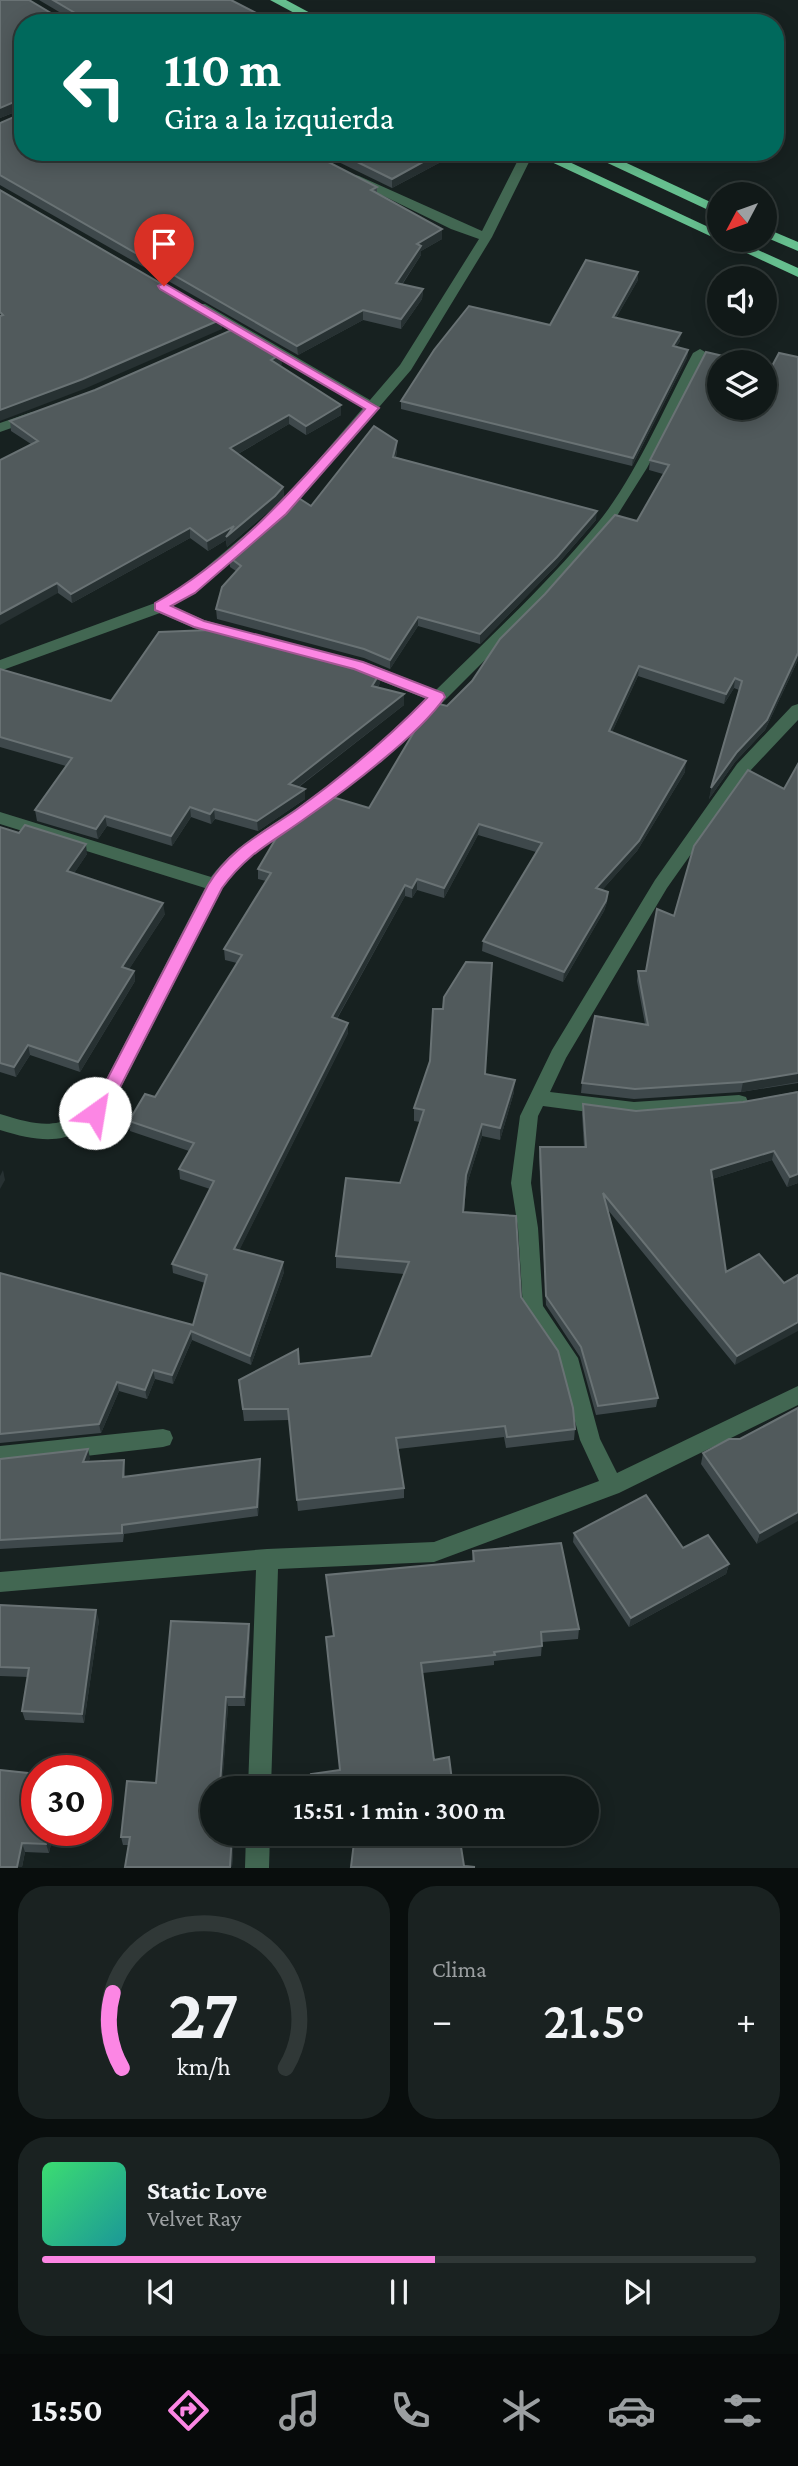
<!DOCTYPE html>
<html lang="es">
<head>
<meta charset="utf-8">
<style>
  :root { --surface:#111918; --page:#1a2221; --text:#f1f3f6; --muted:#9ca0a2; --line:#303837; --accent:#fc86e4 }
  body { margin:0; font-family:"Crimson Pro",serif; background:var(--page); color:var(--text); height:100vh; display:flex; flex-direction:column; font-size:26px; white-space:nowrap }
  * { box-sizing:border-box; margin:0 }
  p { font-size:23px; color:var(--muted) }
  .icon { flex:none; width:38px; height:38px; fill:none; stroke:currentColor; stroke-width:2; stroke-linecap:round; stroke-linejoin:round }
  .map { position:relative; height:1868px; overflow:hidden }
  .panel { display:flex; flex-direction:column; gap:18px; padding:18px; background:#090e0d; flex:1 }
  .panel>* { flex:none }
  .banner { position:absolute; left:14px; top:14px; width:770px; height:147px; border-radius:28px; box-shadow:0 4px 18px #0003,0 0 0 2px var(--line); background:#00695c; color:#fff; overflow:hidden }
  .needle { width:46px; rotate:229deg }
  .controls { position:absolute; left:707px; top:182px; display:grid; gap:14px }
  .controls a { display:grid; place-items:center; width:70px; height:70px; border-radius:50%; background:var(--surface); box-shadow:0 4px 18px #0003,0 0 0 2px var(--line); font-size:35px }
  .speed { position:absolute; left:21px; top:1755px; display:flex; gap:14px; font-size:35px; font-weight:700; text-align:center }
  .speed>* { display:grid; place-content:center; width:91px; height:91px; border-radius:50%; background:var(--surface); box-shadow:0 4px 18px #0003,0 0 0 2px var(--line); line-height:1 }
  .speed .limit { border:10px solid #d22; background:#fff; color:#111 }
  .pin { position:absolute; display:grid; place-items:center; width:60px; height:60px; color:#fff; margin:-72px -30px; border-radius:50% 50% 50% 0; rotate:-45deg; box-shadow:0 0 7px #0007 }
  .pin .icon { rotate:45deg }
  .me { position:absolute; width:77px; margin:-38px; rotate:32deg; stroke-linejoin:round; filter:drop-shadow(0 0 5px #0008) }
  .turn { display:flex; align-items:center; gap:24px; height:147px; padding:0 35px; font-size:32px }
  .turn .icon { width:91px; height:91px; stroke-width:2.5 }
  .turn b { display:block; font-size:49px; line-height:60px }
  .big { font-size:52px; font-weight:600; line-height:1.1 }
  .panel .widget { flex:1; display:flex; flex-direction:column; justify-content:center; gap:10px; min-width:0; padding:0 24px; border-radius:28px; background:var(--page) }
  .panel .dial { align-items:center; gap:0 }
  .dial svg { height:182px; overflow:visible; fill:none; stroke:var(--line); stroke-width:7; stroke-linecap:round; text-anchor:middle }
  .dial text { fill:var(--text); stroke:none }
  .song { display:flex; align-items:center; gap:21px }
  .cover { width:84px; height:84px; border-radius:10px; background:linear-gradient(135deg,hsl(140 70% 55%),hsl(180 70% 35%)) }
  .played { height:7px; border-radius:4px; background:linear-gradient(90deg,var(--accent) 55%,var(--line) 55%) }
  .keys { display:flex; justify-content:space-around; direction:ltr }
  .heat { display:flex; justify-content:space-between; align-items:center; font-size:38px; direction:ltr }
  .panel .tiles { flex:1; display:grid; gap:18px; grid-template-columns:1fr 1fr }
  .widget:last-child { grid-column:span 2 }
  .trip { position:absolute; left:200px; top:1776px; width:399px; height:70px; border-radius:35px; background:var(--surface); box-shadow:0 4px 18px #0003,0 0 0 2px var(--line); font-weight:600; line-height:70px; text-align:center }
  .tabs { display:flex; height:112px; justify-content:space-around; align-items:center; background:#070a0a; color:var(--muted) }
  .tabs .icon { width:49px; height:49px }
  .tabs .selected { color:var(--accent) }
  .tabs b { font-size:32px; color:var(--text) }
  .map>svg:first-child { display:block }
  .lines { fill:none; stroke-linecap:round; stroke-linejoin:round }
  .minor { fill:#426752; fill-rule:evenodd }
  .trunk { fill:#66bf8f; fill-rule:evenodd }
  .wall { fill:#3e484b }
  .shaded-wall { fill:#273132 }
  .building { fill:#515a5c; stroke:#697274; stroke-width:2 }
  .route { fill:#fc86e4; stroke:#a45794; stroke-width:2 }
</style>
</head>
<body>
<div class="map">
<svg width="798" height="1868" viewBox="0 0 798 1868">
  <rect width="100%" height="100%" fill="#172120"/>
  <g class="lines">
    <g class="minor">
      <polygon points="522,152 534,152 492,237 411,370 287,514 195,593 172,606 204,620 239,630 242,634 239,638 234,639 194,628 160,613 0,671 0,660 155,603 185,585 277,508 363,408 195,310 195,304 205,304 370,400 400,365 479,239 451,229 349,179 355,175 359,176 482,231"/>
      <path d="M 700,349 L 707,353 L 647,468 L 608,530 L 542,603 L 400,745 L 307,818 L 267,842 L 237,868 L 222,889 L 112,1105 C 77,1145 48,1145 0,1130 L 0,1114 C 45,1128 66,1131 98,1095 L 205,888 L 0,824 L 0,812 L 211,877 C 236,845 262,832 294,810 C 342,778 386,739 427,699 L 353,670 L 351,666 L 353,662 L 365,662 L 436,690 C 490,637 547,584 596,525 C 634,480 665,406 693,353 Z"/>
      <polygon points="32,412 37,413 37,419 0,432 0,423"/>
      <polygon points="798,704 798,720 749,772 667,888 566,1058 550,1092 634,1102 739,1095 746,1097 748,1102 746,1107 634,1118 543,1106 538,1116 531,1183 538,1228 543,1306 578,1358 600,1439 617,1473 798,1386 798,1405 619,1493 434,1562 278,1569 271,1788 248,1788 256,1570 0,1592 0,1572 267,1549 434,1542 599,1481 580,1440 559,1361 523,1308 518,1228 511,1183 520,1116 552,1050 655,880 737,764 792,706"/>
      <polygon points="163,1429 170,1431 173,1438 170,1445 163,1447 0,1466 0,1446"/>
      <polygon points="246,1834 270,1834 269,1868 245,1868"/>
    </g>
    <g class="trunk">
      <polygon points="270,0 286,0 329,23 313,23"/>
      <polygon points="530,152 548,152 719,232 719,240 736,240 798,268 798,277"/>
      <polygon points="584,152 603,152 719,206 719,215"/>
      <polygon points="765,228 798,242 798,251 765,237"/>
    </g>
  </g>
  <g class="wall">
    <polygon points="0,0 56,16 66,16 39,0 231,0 23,23 23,109 0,118"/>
    <polygon points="0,123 377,187 377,193 442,229 442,239 421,251 421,255 402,285 423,289 422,299 401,329 363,320 298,355 0,185"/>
    <polygon points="318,152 454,152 454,155 392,188"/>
    <polygon points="638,272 638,280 616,318 680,341 676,347 688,350 687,358 632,466 401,409 401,401 550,325"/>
    <polygon points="798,357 798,660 765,730 735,762 709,799 739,690 734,688 724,704 638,676 612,732 685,772 637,851 602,890 607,902 604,911 563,982 482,951 483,941 536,852 478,835 444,898 417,890 412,898 405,896 337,1019 348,1033 239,1250 284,1272 251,1365 192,1340 173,1384 155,1379 147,1399 119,1391 101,1433 0,1443 0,1273 193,1325 205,1283 173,1273 172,1264 210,1189 180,1179 179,1169 189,1151 130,1131 129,1121 155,1097 237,963 225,960 224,949 266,881 258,879 258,869 280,832 279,827 369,808 447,706 637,521 663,474 649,470 650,460 771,368"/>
    <polygon points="282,364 279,366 341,405 341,415 306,435 289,424 238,454 283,487 284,496 275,506 227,547 226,540 208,551 190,538 72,603 58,593 31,444 11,431 10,421"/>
    <polygon points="397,450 396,457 596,520 556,566 480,644 418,626 390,669 364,658 217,619 216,609 236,571 230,567 229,557 311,506"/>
    <polygon points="0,669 111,701 380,683 378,687 404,705 299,787 305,799 258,831 215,819 211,824 191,817 172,846 107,826 98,839 37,821 35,810 66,766 0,747"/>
    <polygon points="798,764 798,1083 741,1092 634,1099 581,1093 582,1083 645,1024 637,981 638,971 646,971 674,916 784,789"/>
    <polygon points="0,827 87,854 74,873 165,914 129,969 134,971 135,981 80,1072 30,1055 16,1077 0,1072"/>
    <polygon points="486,1074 514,1092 500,1140 482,1136 466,1187 464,1212 521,1297 575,1429 574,1440 506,1448 504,1437 398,1449 404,1488 404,1498 298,1511 289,1420 244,1421 239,1380 299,1364 371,1356 404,1274 336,1268 336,1256 400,1183 420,1122 414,1121 414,1108"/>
    <polygon points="798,1091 798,1183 787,1187 772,1160 712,1179 726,1272 784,1283 735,1365 608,1210 658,1398 656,1407 596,1415 580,1357 546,1305 539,1157 540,1147 584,1147 582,1114 583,1104 636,1111 743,1102"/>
    <polygon points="798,1408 757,1544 701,1464 703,1453 740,1439"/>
    <polygon points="90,1458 88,1462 124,1460 125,1477 260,1459 261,1468 258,1516 124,1534 123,1542 0,1549 0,1459"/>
    <polygon points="574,1533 683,1548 729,1564 726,1574 629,1627 573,1542"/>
    <polygon points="473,1551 579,1629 578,1639 542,1642 541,1656 494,1661 494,1665 423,1673 434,1760 340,1770 333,1636 326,1575 472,1561"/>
    <polygon points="0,1605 99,1620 84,1723 25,1720 22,1711 28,1677 0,1676"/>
    <polygon points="249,1624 250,1634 245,1706 228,1706 222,1785 212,1834 234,1834 232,1867 125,1867 129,1845 123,1845 121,1837 156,1783"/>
    <polygon points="0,1770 54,1830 49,1853 25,1852 22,1867 0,1867"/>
    <polygon points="317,1834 459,1834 464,1866 351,1867 354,1842 319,1846"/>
  </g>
  <g class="shaded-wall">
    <polygon points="21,99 22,109 0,118 0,108"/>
    <polygon points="441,152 454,152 454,155 392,188 392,179"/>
    <polygon points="442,229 442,239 421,251 421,255 396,293 396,283 417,244"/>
    <polygon points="638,272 638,280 612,325 613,317"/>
    <polygon points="423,289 422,299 401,329 401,319"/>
    <polygon points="363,310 363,320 298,355 297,346"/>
    <polygon points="222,319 222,329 84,389 0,421 0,410"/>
    <polygon points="681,333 680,341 672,354 673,346"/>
    <polygon points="688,350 687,358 632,466 633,458"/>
    <polygon points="281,354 282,364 271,370 271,360"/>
    <polygon points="341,405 341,415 306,435 306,426"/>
    <polygon points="289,415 289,424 231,458 230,448"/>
    <polygon points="397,441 397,450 393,466 393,457"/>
    <polygon points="283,487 284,496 275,506 227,547 226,540 208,551 207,541"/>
    <polygon points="597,511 596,520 556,566 480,644 480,634"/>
    <polygon points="190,528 190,538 72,603 71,594"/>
    <polygon points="57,583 58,593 0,625 0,614"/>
    <polygon points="418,617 418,626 390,669 390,660"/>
    <polygon points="798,653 798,660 765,730 735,762 709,799 711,788"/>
    <polygon points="639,666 638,676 608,741 609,731"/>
    <polygon points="380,673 380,683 372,696 372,686"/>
    <polygon points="735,678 734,688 724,704 726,694"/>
    <polygon points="404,694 404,705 289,794 289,784"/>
    <polygon points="686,761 685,772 637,851 595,898 596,888"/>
    <polygon points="305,789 305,799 258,831 257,821"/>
    <polygon points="190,807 191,817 172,846 171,836"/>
    <polygon points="214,809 215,819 211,824 210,814"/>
    <polygon points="105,816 107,826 98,839 96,829"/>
    <polygon points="479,824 478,835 444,898 444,888"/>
    <polygon points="86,844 87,854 69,881 67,871"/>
    <polygon points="417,879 417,890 412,898 412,888"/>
    <polygon points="405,885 405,896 332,1027 332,1017"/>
    <polygon points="608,892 607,902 604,911 563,982 564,972"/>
    <polygon points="163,903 165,914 124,977 122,967"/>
    <polygon points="134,971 135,981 80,1072 78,1062"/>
    <polygon points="348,1023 348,1033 235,1259 234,1249"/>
    <polygon points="28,1045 30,1055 16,1077 14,1067"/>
    <polygon points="798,1073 798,1082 741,1092 743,1082"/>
    <polygon points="515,1080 514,1092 500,1140 500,1128"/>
    <polygon points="482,1124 482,1136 466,1187 462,1223 466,1175"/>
    <polygon points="774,1151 772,1160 709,1180 711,1170"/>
    <polygon points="3,1170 5,1180 0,1189 0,1176"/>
    <polygon points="798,1174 798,1183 787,1187 790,1177"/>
    <polygon points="283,1262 284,1272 251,1365 250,1356"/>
    <polygon points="798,1322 798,1331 735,1365 737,1356"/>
    <polygon points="191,1331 192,1340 173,1384 172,1375"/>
    <polygon points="153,1370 155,1379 147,1399 145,1390"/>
    <polygon points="117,1382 119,1391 101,1433 99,1424"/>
    <polygon points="88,1449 90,1458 85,1471 83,1462"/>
    <polygon points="260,1459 261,1468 258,1516 257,1507"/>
    <polygon points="798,1512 798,1521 757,1544 760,1533"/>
    <polygon points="729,1564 726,1574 629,1627 631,1618"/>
    <polygon points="96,1610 99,1620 84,1723 82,1714"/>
    <polygon points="249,1624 250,1634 245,1706 244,1697"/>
    <polygon points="226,1697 228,1706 222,1788 220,1785"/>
    <polygon points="49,1830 54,1830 49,1853 46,1844"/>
    <polygon points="232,1834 234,1834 232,1867 230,1867"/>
    <polygon points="22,1843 25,1852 22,1867 17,1867"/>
  </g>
  <g class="building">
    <polygon points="0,0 29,0 56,16 72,17 75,13 53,0 231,0 276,23 23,23 23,101 21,99 0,108"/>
    <polygon points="23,113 23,152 309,152 377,187 371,190 442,229 417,244 421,246 396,283 423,289 401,319 363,310 297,346 0,175 0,123"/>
    <polygon points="337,152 441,152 392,179"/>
    <polygon points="0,190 222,319 83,379 0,410 0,316 3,315 0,312"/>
    <polygon points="586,260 638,272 613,317 681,333 673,346 688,350 633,458 401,401 434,350 469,306 550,325"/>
    <polygon points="236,328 281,354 271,360 341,405 306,426 289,415 230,448 283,487 275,496 226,537 234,526 207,541 190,528 71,594 57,583 0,614 0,460 38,441 10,421 95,390"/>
    <polygon points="706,352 749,362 719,362 719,408 765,408 765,366 771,368 779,353 798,357 798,653 767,720 737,752 711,788 742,681 735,678 726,694 639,666 609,731 686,761 639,841 596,888 608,892 606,901 564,972 483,941 542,843 479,824 444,888 417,879 412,888 405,885 332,1017 348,1023 234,1249 283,1262 250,1356 191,1331 172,1375 153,1370 145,1390 117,1382 99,1424 0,1434 0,1273 193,1325 207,1275 172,1264 214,1181 179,1169 194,1143 129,1121 145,1094 155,1097 242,955 224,949 271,873 258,869 282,828 279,827 326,795 369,808 424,715 435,703 447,706 472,681 500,639 545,594 615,515 637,521 669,465 650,460"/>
    <polygon points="374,426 397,441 393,457 597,511 557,557 480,634 418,617 390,660 364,649 216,609 222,587 241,566 229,557 297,497 311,506"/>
    <polygon points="212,624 350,661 380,673 372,686 404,694 289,784 305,789 257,821 214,809 210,814 190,807 171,836 105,816 96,829 35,810 72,758 0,737 0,669 111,701 159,632 210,630"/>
    <polygon points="798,764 798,1073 743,1082 635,1089 582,1083 595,1016 648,1025 638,971 646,971 657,909 674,916 694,846 748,770 784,789"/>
    <polygon points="25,825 86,844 67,871 163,903 122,967 134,971 78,1062 28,1045 14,1067 0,1063 0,827 19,833"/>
    <polygon points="466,962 492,963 485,1074 515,1080 500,1128 482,1124 466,1175 463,1212 516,1216 521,1297 558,1351 573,1408 575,1429 507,1437 505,1426 396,1438 404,1488 297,1500 288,1409 243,1409 239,1380 298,1349 299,1364 371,1356 409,1262 336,1256 346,1178 400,1183 424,1110 414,1108 430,1061 433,1009 443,1009 444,997"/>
    <polygon points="798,1092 798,1174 790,1177 774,1151 711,1170 726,1272 759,1254 784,1283 798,1275 798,1322 737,1356 603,1193 658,1398 598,1406 581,1347 546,1296 540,1147 586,1147 583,1104 636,1111 743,1102"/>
    <polygon points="798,1408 798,1512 760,1533 703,1453 729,1439 740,1439"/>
    <polygon points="88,1449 83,1462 124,1460 123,1477 260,1459 257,1507 122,1525 122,1533 0,1540 0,1459"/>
    <polygon points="646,1495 683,1548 708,1535 729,1564 631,1618 574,1533"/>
    <polygon points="561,1543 579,1629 541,1632 542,1646 494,1652 495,1655 421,1663 434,1760 449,1757 453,1788 313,1788 311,1774 340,1770 326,1637 334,1636 326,1575 474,1561 473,1551"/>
    <polygon points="0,1605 96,1610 82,1714 22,1711 29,1668 0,1667"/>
    <polygon points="171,1621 249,1624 244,1697 226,1697 220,1785 236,1786 236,1788 212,1788 212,1834 232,1834 230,1867 125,1867 130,1837 121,1837 127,1781 156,1783"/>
    <polygon points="0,1770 37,1774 37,1830 49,1830 46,1844 22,1843 17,1867 0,1867"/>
    <polygon points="318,1834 351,1834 318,1838"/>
    <polygon points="355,1834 459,1834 464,1866 475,1867 351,1867"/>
  </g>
  <path class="route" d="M 164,283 L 379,408 L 286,514 L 195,593 L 171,606 L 204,621 L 363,662 L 443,693 L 445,697 C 418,736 347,789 307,817 C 273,842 248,852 222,888 L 111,1105 C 104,1114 100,1122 89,1118 L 86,1113 L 99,1095 L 208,885 C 229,849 263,833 296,810 C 343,776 387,739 427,698 L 354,669 L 194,627 L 155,610 L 155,603 C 238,556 302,480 365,409 L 160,289 L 158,286 Z"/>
</svg>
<div class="controls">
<a><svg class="needle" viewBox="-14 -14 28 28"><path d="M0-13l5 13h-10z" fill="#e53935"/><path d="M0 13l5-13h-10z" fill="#9ca0a2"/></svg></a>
<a><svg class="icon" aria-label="sound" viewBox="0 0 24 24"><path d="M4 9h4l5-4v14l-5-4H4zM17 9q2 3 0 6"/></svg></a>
<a><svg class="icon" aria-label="layers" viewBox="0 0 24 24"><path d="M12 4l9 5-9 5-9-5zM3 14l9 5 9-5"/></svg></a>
</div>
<div class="speed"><div class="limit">30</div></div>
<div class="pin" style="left:164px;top:286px;background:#d93025"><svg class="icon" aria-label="arrive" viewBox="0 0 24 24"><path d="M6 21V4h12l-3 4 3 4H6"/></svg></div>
<svg class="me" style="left:95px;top:1113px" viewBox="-20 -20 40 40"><circle r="19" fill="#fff"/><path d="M0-13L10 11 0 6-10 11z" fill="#fc86e4"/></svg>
<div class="trip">15:51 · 1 min · 300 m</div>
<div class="banner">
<div class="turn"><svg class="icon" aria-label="left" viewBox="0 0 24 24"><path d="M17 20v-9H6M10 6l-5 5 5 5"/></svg><div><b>110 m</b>Gira a la izquierda</div></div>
</div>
</div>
<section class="panel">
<div class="tiles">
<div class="widget dial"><svg viewBox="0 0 100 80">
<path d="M14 69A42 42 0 1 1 86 69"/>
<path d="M14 69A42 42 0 0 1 10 36" stroke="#fc86e4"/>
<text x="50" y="56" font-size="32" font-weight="700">27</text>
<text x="50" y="72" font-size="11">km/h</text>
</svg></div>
<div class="widget"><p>Clima</p>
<div class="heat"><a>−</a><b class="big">21.5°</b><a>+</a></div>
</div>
<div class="widget">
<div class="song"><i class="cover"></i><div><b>Static Love</b><p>Velvet Ray</p></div></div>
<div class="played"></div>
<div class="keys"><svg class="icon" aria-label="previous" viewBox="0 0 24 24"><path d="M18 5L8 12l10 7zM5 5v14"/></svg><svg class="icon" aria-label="pause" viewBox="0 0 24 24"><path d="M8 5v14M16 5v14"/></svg><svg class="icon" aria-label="next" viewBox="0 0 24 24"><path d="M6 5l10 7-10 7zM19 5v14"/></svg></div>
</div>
</div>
</section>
<nav class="tabs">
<b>15:50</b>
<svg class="icon selected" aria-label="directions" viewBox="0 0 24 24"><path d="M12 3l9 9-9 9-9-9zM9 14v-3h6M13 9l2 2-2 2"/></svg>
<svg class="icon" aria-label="music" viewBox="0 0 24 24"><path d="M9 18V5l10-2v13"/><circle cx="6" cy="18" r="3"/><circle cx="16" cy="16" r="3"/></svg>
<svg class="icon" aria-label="phone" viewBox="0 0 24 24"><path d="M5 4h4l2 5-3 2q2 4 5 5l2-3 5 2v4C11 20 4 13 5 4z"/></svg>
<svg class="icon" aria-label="climate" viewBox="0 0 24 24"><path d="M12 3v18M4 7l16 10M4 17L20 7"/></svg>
<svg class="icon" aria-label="car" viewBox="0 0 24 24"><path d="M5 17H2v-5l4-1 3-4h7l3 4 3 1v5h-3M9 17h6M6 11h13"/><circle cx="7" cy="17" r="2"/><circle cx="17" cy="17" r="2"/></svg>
<svg class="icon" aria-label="filters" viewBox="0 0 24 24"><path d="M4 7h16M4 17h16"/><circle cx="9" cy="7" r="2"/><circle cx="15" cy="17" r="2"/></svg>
</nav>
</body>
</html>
